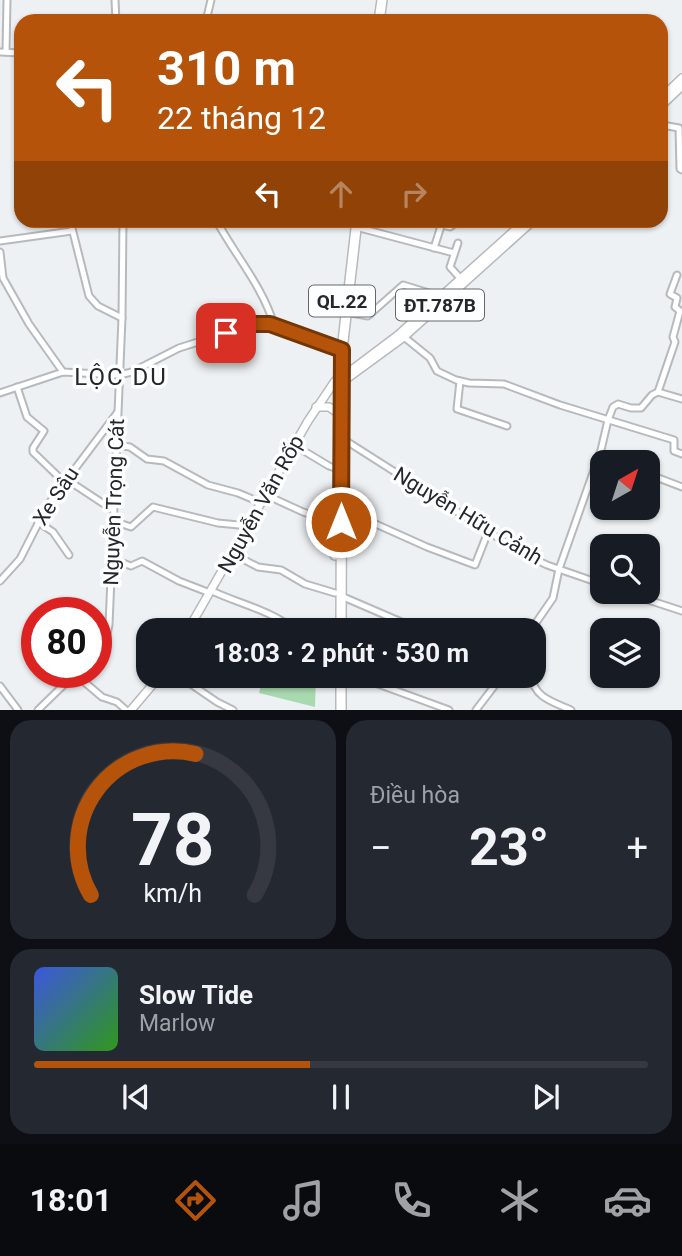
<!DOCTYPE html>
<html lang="vi">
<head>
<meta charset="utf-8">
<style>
  :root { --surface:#171b24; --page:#242831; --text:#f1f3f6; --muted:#9ea1a6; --line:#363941; --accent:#b45309 }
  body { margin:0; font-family:Roboto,sans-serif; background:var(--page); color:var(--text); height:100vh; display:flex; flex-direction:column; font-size:26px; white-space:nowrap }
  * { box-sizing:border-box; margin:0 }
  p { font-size:23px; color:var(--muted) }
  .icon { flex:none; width:38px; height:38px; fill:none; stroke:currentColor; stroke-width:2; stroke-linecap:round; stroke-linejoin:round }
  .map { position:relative; height:710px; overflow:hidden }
  .drawer { display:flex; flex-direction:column; gap:10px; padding:10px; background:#0d0f14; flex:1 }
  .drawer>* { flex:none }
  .banner { position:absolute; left:14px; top:14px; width:654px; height:214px; border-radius:21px; box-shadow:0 2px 5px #0004; background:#b45309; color:#fff; overflow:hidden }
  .needle { width:46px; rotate:39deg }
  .controls { position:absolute; left:590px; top:450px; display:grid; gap:14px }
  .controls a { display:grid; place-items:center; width:70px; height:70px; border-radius:14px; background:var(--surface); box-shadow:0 2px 5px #0004; font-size:35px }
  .speed { position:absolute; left:21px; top:597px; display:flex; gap:14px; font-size:35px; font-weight:700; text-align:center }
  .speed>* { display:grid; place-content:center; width:91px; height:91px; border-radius:50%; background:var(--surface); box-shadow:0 2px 5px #0004; line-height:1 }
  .speed .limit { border:10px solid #d22; background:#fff; color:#111 }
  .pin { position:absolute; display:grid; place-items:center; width:60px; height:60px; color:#fff; margin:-30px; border-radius:14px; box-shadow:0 4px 10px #0006 }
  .me { position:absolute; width:77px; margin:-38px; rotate:0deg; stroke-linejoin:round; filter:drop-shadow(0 0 5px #0008) }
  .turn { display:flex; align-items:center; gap:24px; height:147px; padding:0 28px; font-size:32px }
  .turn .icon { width:91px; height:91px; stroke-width:2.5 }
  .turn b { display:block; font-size:49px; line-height:60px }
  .lanes { display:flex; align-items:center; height:66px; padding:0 28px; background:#0003; justify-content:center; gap:35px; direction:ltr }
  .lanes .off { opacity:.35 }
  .big { font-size:52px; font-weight:700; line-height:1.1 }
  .drawer .card { flex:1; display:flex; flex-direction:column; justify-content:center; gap:10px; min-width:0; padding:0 24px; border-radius:21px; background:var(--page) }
  .drawer .dial { align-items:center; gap:0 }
  .dial svg { height:182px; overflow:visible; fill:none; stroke:var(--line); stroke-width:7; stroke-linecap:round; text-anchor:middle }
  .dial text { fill:var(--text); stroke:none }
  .song { display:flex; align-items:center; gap:21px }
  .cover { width:84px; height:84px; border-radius:10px; background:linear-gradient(135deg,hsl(230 70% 55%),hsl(110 70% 35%)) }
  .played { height:7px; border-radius:4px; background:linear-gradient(90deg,var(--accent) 45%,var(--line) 45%) }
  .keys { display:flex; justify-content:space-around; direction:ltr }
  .heat { display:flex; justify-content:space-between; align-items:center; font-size:38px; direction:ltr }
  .drawer .tiles { flex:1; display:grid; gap:10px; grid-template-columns:1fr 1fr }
  .card:last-child { grid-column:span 2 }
  .trip { position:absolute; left:136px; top:618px; width:410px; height:70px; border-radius:21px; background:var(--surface); box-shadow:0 2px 5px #0004; font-weight:700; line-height:70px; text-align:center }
  .menu { display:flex; height:112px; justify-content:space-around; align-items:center; background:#090b0e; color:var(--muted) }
  .menu .icon { width:49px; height:49px }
  .menu .current { color:var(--accent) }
  .menu b { font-size:32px; color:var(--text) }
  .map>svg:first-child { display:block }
  .green { fill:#a9d9af }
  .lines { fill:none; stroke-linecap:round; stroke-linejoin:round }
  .minor-casing { stroke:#b7babc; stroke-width:9 }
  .major-casing { stroke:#b7babc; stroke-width:10 }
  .highway-casing { stroke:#b7babc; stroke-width:12 }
  .minor { stroke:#fff; stroke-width:5 }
  .major { stroke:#fff; stroke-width:7 }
  .highway { stroke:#fff; stroke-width:9 }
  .route-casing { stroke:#753606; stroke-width:18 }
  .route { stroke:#b45309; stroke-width:12 }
  .labels { text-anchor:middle; stroke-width:7; stroke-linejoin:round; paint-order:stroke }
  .shield { fill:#fdfeff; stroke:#666868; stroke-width:2 }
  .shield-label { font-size:19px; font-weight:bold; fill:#262728 }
  .street-label { font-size:21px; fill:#262728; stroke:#fdfeff }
  .quarter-label { font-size:24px; letter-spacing:2px; fill:#262728; stroke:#fdfeff }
</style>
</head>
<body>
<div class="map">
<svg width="682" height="710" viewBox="0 0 682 710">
  <rect width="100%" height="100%" fill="#eef1f3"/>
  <polygon class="green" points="263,676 316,676 315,707 259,693"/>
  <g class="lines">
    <g class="minor-casing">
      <g id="minor">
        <polyline points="115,0 116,21"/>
        <polyline points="206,21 211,0"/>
        <polyline points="0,52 21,53"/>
        <polyline points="6,52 7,0"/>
        <polyline points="662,125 679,128 680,169 682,170"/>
        <polyline points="70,220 89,296 98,306 122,318"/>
        <path d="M 216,220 C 235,255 263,287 274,325"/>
        <polyline points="442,225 450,227 460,220"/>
        <polyline points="356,227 454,253"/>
        <polyline points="0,241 72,231"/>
        <polyline points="458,243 450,267 461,279"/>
        <polyline points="434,248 443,220"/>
        <polyline points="0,252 3,278 29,324 63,372"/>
        <polyline points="345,312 368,316 403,285 429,293 437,300"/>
        <polyline points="404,337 430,358 437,371 456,380 469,383 504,384 560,405 674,440 674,451 682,454"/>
        <polyline points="460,381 457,409 507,426"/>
        <polyline points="17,387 27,417 44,431 33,448 33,452 64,482"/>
        <polyline points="658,392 675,342 673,337 680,311 675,307 677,298 670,294 677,275"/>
        <polyline points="0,393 63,372 119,375 132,372 179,348 255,324 281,327 336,349"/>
        <polyline points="340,437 522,553 547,565 602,584"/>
        <polyline points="116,445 130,447 147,459 164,461 208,485 238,493 262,503"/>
        <polyline points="294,445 329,466 335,468"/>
        <polyline points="599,456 616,462"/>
        <polyline points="648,474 682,487"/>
        <polyline points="66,479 113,510"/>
        <polyline points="266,495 303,512 335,522"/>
        <polyline points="113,521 131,527 153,507 218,523 249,526"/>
        <polyline points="38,522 53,532 69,555"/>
        <polyline points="341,527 369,521 427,547 475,565 488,532"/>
        <polyline points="233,554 258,567 281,570 305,584 335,593"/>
        <polyline points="112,559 131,566 142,561 179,581 210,593"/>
        <polyline points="0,581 20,559 47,506 117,413"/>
        <path d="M 212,591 C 237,603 276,612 294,630"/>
        <polyline points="624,592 682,611"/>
        <polyline points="341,596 413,627"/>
        <polyline points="531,630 553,598 559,569 601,450 608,420 613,407 618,404 631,408 641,408 652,395 658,392 682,399"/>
        <polyline points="96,654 105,643 109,625 122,318 123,220"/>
        <polyline points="75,674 102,697 117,702 126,710"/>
        <polyline points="179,676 217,702 233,710"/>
        <polyline points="356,676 449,710"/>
        <path d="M 532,676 C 533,697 553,702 571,710"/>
        <polyline points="0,686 18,710"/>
        <polyline points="38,710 77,672"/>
        <polyline points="476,710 502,676"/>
      </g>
    </g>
    <g class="major-casing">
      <g id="major">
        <polyline points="662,97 682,78"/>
        <polyline points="662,105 682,86"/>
        <polyline points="341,378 398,335 526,220"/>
        <polyline points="341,383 404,337 534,220"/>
        <polyline points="316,407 329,407 335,411"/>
        <polyline points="188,630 308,421 335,381"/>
        <polyline points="131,710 160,676"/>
      </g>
    </g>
    <g class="highway-casing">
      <g id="highway">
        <polyline points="379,21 382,0"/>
        <polyline points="335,509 335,555"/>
        <polyline points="341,630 342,350 357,220"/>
        <polyline points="341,676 341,710"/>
      </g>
    </g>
    <use href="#minor" class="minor"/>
    <use href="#major" class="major"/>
    <use href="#highway" class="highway"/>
  </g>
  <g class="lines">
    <g class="route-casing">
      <polyline id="route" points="226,333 255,324 270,324 342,350 341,522"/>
    </g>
    <use href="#route" class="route"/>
  </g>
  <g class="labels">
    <g class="shield">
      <rect x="309" y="285.5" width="66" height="31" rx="5"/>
      <rect x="396" y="289.5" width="88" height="31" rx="5"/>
    </g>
    <g class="shield-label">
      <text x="342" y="308">QL.22</text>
      <text x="440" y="312">ĐT.787B</text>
    </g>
    <g class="street-label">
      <text transform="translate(56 496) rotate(-57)" y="7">Xe Sâu</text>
      <text transform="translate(114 502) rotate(-88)" y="7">Nguyễn Trọng Cát</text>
      <text transform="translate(261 504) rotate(-61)" y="7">Nguyễn Văn Rốp</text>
      <text transform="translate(468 516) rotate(31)" y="7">Nguyễn Hữu Cảnh</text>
    </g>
    <g class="quarter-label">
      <text x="121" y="385">LỘC DU</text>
    </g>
  </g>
</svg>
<div class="controls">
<a><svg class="needle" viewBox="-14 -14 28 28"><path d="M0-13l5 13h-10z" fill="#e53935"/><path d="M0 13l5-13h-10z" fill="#9ea1a6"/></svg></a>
<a><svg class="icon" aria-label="search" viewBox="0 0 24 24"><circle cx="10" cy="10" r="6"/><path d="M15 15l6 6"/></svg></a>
<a><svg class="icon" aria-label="layers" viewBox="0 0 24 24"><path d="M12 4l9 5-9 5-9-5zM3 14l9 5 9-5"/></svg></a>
</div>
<div class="speed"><div class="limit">80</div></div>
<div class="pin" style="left:226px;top:333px;background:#d93025"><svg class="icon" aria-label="arrive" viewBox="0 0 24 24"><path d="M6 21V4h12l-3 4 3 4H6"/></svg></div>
<svg class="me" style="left:341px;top:522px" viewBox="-20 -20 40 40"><circle r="17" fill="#b45309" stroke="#fff" stroke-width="3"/><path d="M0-11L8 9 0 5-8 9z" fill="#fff"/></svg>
<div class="trip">18:03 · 2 phút · 530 m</div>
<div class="banner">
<div class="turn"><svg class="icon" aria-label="left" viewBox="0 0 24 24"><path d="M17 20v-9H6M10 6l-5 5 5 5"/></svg><div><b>310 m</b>22 tháng 12</div></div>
<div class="lanes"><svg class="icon" aria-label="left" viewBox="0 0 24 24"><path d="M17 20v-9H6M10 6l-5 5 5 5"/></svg><svg class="icon off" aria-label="ahead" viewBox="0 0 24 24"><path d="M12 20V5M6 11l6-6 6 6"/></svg><svg class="icon off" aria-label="right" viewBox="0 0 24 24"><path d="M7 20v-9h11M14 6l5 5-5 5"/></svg></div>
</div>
</div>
<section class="drawer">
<div class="tiles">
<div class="card dial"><svg viewBox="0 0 100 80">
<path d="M14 69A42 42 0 1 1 86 69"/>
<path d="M14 69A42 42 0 0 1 60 7" stroke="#b45309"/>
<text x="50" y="56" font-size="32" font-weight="700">78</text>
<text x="50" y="72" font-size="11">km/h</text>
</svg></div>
<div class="card"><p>Điều hòa</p>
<div class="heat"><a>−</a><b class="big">23°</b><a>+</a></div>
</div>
<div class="card">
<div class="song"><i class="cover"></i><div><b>Slow Tide</b><p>Marlow</p></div></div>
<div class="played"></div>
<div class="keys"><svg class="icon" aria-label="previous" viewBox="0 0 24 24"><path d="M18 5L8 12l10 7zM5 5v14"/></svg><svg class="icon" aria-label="pause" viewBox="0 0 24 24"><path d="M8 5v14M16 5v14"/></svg><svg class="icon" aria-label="next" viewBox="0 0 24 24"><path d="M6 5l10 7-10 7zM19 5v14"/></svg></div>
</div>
</div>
</section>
<nav class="menu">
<b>18:01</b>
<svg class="icon current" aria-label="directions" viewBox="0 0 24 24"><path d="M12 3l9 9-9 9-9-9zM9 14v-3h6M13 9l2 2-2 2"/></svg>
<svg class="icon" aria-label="music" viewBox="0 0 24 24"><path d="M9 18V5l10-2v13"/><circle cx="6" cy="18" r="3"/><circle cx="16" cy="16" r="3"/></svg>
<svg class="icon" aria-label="phone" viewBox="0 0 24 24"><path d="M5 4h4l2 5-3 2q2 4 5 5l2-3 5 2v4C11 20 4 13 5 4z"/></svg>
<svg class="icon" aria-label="climate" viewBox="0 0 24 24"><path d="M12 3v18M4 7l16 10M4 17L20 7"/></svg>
<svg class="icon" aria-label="car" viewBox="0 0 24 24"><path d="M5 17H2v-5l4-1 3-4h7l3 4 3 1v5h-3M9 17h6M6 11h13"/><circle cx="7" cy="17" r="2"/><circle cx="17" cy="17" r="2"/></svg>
</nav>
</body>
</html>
